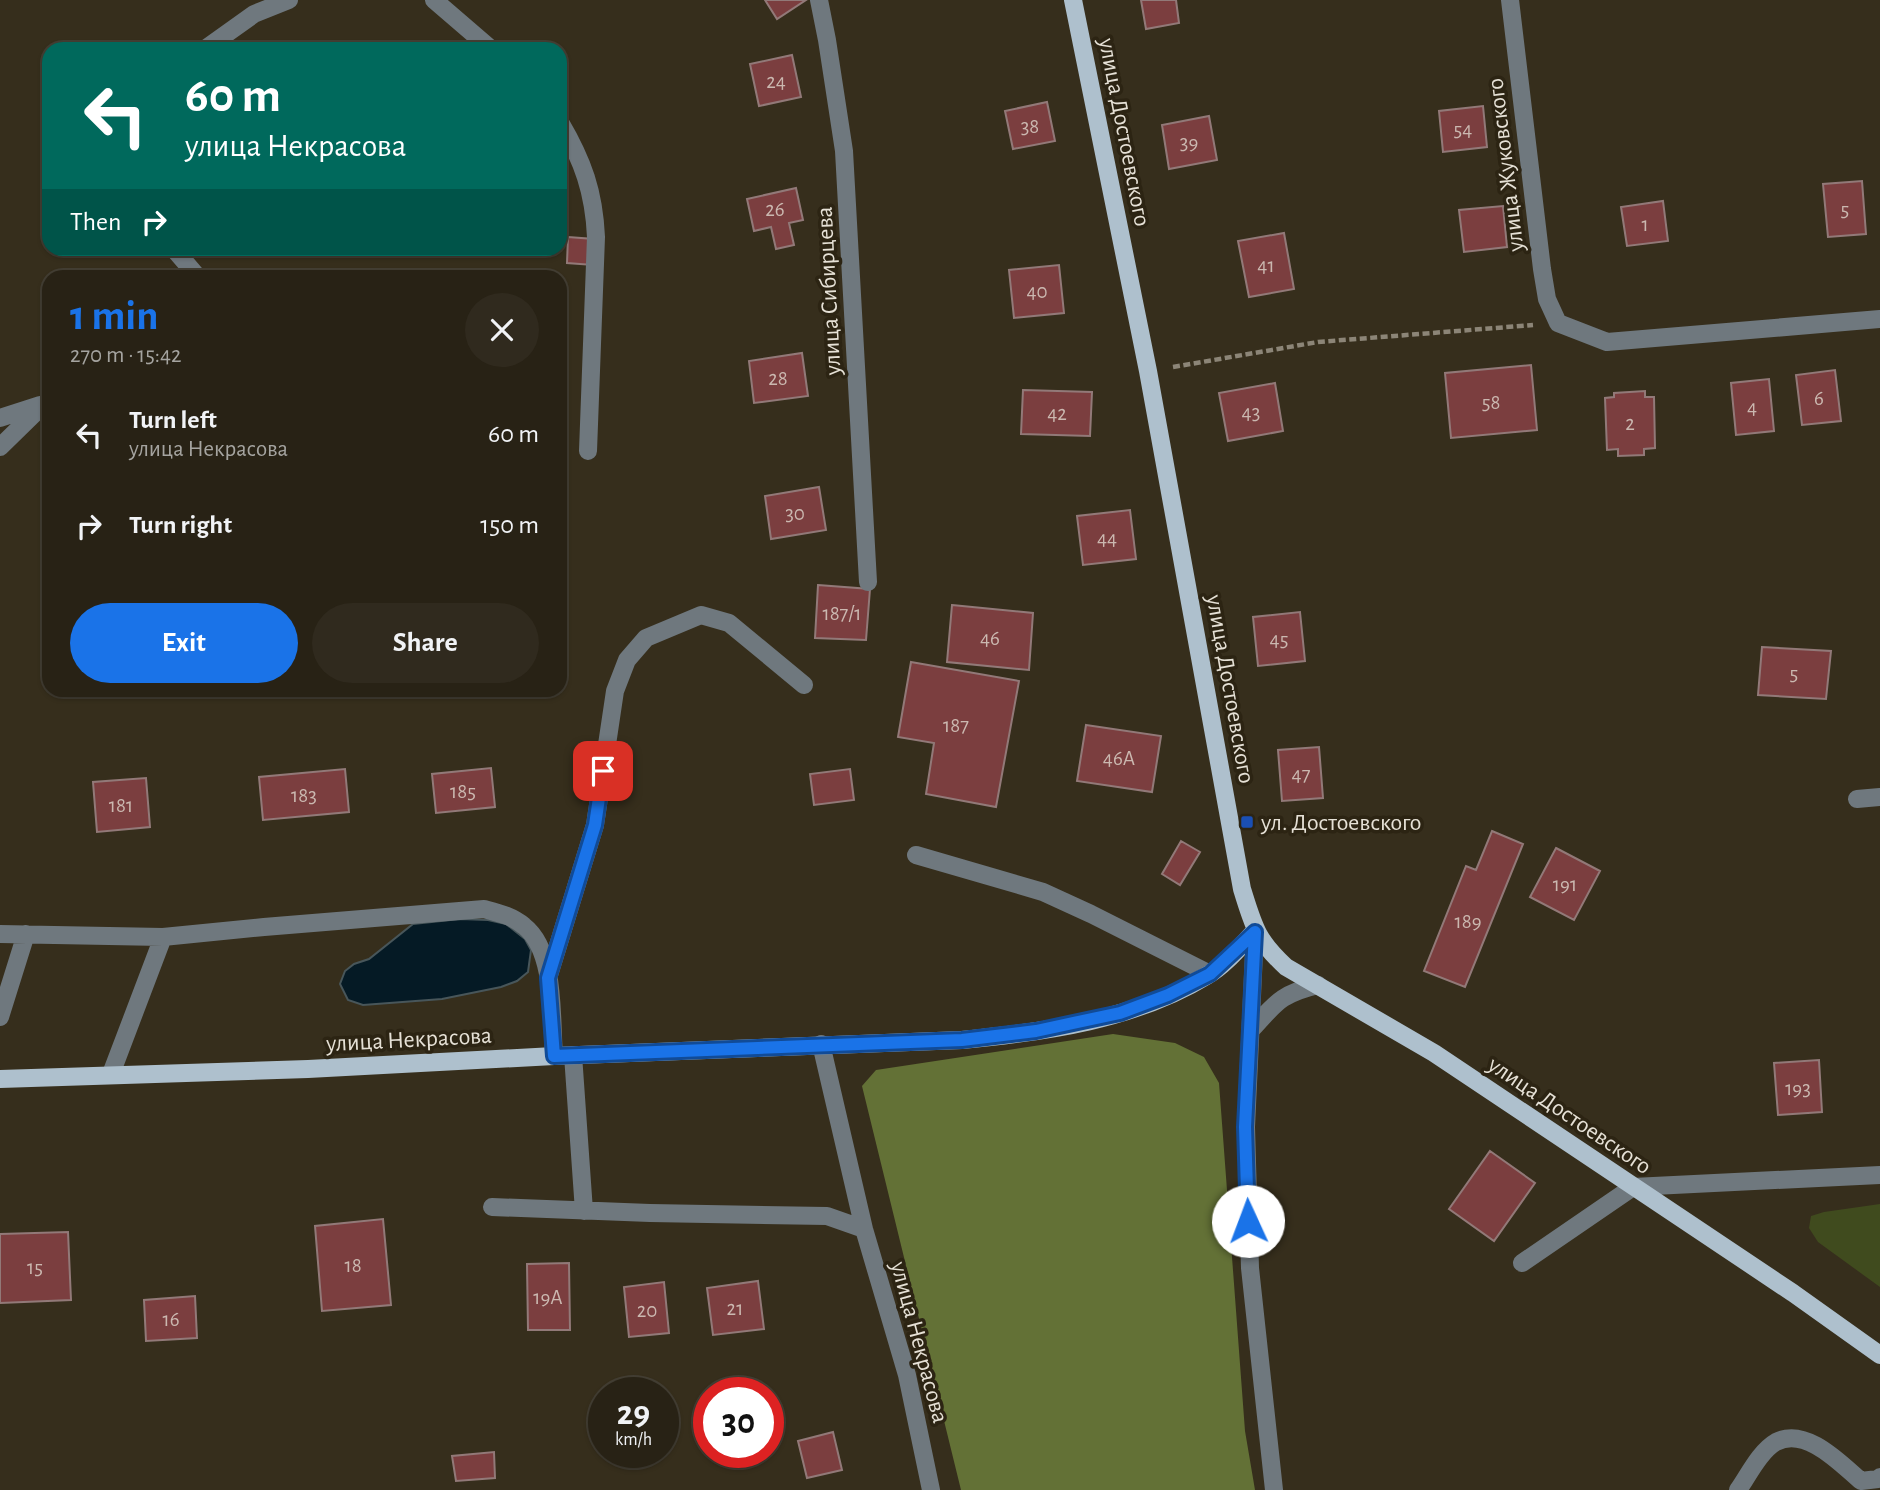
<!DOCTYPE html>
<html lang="en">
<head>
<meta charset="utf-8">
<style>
	:root { --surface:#282215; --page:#302a1e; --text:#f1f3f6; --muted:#a5a4a0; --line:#443f34; --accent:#1a73e8 }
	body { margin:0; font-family:"Alegreya Sans",sans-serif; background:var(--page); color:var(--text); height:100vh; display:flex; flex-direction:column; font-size:26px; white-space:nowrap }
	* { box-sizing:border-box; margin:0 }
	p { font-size:23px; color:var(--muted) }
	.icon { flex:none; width:38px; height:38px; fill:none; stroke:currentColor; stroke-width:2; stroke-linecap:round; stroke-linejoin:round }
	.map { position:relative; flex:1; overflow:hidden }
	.details { position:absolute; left:42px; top:270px; width:525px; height:427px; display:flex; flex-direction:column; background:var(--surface); border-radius:21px; box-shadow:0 2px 5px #0004,0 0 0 2px var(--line) }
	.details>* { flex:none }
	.hud { position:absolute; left:42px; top:42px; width:525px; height:214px; border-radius:21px; box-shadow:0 2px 5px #0004,0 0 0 2px var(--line); background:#00695c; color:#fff; overflow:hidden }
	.speed { position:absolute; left:588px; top:1377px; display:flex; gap:14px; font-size:35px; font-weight:700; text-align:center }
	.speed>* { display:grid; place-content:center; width:91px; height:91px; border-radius:50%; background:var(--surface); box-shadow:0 2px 5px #0004,0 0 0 2px var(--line); line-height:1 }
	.speed small { font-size:18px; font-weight:400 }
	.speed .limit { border:10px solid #d22; background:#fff; color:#111 }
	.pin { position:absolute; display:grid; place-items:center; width:60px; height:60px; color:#fff; margin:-30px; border-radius:14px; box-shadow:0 4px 10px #0006 }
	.me { position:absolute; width:77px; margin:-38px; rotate:358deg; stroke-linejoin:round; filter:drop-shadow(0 0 5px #0008) }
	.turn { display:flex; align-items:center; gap:24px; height:147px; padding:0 28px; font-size:32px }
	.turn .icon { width:91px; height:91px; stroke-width:2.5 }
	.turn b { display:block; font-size:49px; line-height:60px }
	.then { display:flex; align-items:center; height:66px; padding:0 28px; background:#0003; gap:14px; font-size:26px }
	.round { display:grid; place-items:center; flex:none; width:74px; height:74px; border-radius:37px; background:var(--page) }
	.overview { display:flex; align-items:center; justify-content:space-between; height:119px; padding:0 28px }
	h1 { font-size:42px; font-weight:700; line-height:52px; color:var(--accent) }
	.button { display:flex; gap:14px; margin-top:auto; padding:14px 28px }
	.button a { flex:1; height:80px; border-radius:42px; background:var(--accent); color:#fff; font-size:28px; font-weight:700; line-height:80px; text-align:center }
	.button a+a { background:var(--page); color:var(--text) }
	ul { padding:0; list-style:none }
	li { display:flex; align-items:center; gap:21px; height:91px; padding:0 28px }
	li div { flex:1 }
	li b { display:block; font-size:26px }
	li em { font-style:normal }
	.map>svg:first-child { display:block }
</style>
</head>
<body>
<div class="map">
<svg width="1880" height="1490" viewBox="0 0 1880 1490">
	<rect width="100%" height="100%" fill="#362e1c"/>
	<path fill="#404b1e" d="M1880,1204V1287L1818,1242L1809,1228L1811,1216L1824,1212Z"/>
	<path fill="#637136" d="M1113,1034L1175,1043L1204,1057L1219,1083L1245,1431L1255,1490H961L862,1086L876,1070Z"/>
	<path fill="#051a25" stroke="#48565a" stroke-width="2" d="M460,919L488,920L506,924L525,939L531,950L528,972L517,981L501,987L442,999L363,1005L348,1000L340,984L345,971L354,964L369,959L413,924Z"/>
	<path fill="#7b3e3f" stroke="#927978" stroke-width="2" d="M765,0H806L777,19Z
		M1141,0H1176L1179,23L1146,29Z
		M792,55L801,97L759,106L750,64Z
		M1047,102L1055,141L1013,149L1005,111Z
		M1483,106L1487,147L1443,152L1439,111Z
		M1209,116L1217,160L1169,169L1162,125Z
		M1862,181L1866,234L1828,237L1823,184Z
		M796,188L803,220L789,223L794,245L776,249L771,227L754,231L747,199Z
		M1663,201L1668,241L1627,246L1621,207Z
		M1503,206L1507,247L1464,252L1459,210Z
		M1284,233L1294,289L1249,297L1238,241Z
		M568,237L594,239L593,265L567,263Z
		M1059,265L1064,313L1014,318L1009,270Z
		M802,353L808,396L754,403L749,361Z
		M1531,365L1537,430L1451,438L1445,373Z
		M1835,370L1841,421L1802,425L1796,375Z
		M1769,379L1774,431L1736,435L1731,383Z
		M1275,383L1283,431L1228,441L1219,393Z
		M1023,390L1092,392L1090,436L1021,434Z
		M1645,391V397H1654L1655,448L1644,449V455L1618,456V449L1607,450L1605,398L1614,397V393Z
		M819,487L826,530L771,539L765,496Z
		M1130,510L1136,559L1083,565L1077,516Z
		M818,585L870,589L866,640L815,638Z
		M952,605L1033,613L1029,670L947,662Z
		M1300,612L1305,661L1258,666L1253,617Z
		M1762,647L1831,651L1826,699L1758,695Z
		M911,662L1019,681L996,807L926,794L934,743L898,737Z
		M1086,725L1161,736L1152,792L1077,781Z
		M1319,747L1323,798L1282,801L1278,750Z
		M491,768L495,807L436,813L432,774Z
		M345,769L349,812L263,820L259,777Z
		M850,769L854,800L814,805L810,774Z
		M146,778L150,827L97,832L93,782Z
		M1492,831L1523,844L1465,987L1424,971L1466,866L1476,870Z
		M1181,841L1200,852L1180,885L1162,874Z
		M1556,848L1600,871L1574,920L1530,897Z
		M1819,1060L1822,1112L1778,1115L1774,1063Z
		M1490,1151L1535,1183L1494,1241L1449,1209Z
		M383,1219L391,1305L322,1311L315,1226Z
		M68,1232L71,1300L0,1303V1234Z
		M569,1263L570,1330H528L527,1264Z
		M758,1281L764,1329L713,1335L707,1288Z
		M664,1282L669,1333L629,1337L624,1287Z
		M195,1296L197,1338L146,1341L144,1300Z
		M833,1432L842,1470L807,1478L798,1441Z
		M494,1452L495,1478L456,1481L452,1456Z"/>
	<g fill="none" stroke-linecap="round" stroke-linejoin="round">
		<path stroke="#8c8577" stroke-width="4.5" stroke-dasharray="7 3.5" stroke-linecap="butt" d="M1173,367L1318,342L1533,325"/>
		<path stroke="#6f787e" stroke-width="18" d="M434,0L491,49
			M819,0L827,40L844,151L868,582
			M1510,0L1542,269L1547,299L1558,323L1607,342L1880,319
			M205,49L254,14L289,0
			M560,122C583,161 594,192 596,237L588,451
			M173,248L197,276
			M0,418L40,405
			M0,447L44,404L49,402
			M1857,799L1880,797
			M916,855L1043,892L1091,914L1210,974
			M1255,931L1246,1127L1250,1268L1274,1490
			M0,934L163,937L264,927L484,909C499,913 512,916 524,926C556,951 551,1018 554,1056
			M549,975L595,825L615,691L627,660L646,638L701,615L729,623L804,685
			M0,1017L26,934
			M1251,1030C1276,1003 1280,994 1318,985
			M821,1044L864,1229L907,1375L931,1490
			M573,1055L584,1211
			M111,1074L163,937
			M492,1207L650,1213L827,1216L864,1229
			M1522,1263L1633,1187L1880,1175
			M1738,1490C1748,1476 1760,1451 1776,1442C1806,1426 1841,1464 1861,1481L1878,1479L1880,1477"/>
		<path stroke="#aec0cd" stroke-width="18" d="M1073,0L1148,371L1242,889C1254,927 1256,939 1286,967L1434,1053L1793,1293L1880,1355
			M0,1079L308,1069L554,1056L962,1040C1045,1032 1135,1020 1208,975C1226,965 1241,945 1255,931"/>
	</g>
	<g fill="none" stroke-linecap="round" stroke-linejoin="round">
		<defs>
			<path id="route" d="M603,771L595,825L548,978L554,1056L962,1040L1036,1031L1120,1013L1168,995L1210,974L1255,932L1245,1127L1248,1221"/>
		</defs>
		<use href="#route" stroke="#114b97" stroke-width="18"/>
		<use href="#route" stroke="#1a73e8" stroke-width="12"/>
	</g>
	<rect fill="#1a4fb4" stroke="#2c2413" stroke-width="2.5" x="1240" y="815" width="14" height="14" rx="3.5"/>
	<g text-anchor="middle" stroke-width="7" stroke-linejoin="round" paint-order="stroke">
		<g font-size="21" fill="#cbb8b0">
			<text x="776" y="88">24</text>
			<text x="1030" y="133">38</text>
			<text x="1463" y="136">54</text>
			<text x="1189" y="149">39</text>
			<text x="775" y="216">26</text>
			<text x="1845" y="216">5</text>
			<text x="1645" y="231">1</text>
			<text x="1266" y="272">41</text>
			<text x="1037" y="298">40</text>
			<text x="778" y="385">28</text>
			<text x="1819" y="405">6</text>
			<text x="1491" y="409">58</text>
			<text x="1752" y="414">4</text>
			<text x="1251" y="419">43</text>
			<text x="1057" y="420">42</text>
			<text x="1630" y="430">2</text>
			<text x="795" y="520">30</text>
			<text x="1107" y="545">44</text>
			<text x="842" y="620">187/1</text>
			<text x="990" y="645">46</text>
			<text x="1279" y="646">45</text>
			<text x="1794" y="680">5</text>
			<text x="956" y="732">187</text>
			<text x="1119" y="765">46А</text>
			<text x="1301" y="781">47</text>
			<text x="463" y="798">185</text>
			<text x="304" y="802">183</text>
			<text x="121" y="812">181</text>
			<text x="1565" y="891">191</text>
			<text x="1468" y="928">189</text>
			<text x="1798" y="1095">193</text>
			<text x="353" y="1272">18</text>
			<text x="35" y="1274">15</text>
			<text x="548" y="1304">19А</text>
			<text x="735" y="1315">21</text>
			<text x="647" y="1317">20</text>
			<text x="171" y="1326">16</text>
		</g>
		<g font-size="24" fill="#e6e1d6" stroke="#2c2413">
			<text transform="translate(1125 132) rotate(79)" y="8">улица Достоевского</text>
			<text transform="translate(1505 165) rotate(-97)" y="8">улица Жуковского</text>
			<text transform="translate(828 291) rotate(-93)" y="8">улица Сибирцева</text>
			<text transform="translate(1231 689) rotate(80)" y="8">улица Достоевского</text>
			<text transform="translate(409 1039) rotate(-3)" y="8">улица Некрасова</text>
			<text transform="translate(1570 1115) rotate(34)" y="8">улица Достоевского</text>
			<text transform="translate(920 1342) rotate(75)" y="8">улица Некрасова</text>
		</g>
		<g font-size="24" fill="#e6e1d6" stroke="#2c2413" text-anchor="start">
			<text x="1261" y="830">ул. Достоевского</text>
		</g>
	</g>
</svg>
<div class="speed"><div>29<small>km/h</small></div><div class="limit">30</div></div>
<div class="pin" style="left:603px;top:771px;background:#d93025"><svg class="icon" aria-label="arrive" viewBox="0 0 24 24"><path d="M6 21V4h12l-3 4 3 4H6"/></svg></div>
<svg class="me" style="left:1248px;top:1221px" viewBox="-20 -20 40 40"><circle r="19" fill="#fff"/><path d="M0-13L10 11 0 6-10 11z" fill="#1a73e8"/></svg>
<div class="hud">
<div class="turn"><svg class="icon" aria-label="left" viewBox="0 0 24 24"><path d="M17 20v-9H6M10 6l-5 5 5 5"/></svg><div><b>60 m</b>улица Некрасова</div></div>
<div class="then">Then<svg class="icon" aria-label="right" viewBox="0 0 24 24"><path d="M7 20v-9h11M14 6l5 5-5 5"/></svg></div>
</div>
<section class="details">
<div class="overview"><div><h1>1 min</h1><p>270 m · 15:42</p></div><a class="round"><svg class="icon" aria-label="close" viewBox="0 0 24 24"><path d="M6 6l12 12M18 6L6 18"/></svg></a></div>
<ul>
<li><svg class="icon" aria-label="left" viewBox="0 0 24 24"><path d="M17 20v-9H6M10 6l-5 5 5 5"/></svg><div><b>Turn left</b><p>улица Некрасова</p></div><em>60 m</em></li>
<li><svg class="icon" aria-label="right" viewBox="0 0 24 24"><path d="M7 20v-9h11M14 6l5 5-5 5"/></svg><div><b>Turn right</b></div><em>150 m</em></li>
</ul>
<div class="button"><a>Exit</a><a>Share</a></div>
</section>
</div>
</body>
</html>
